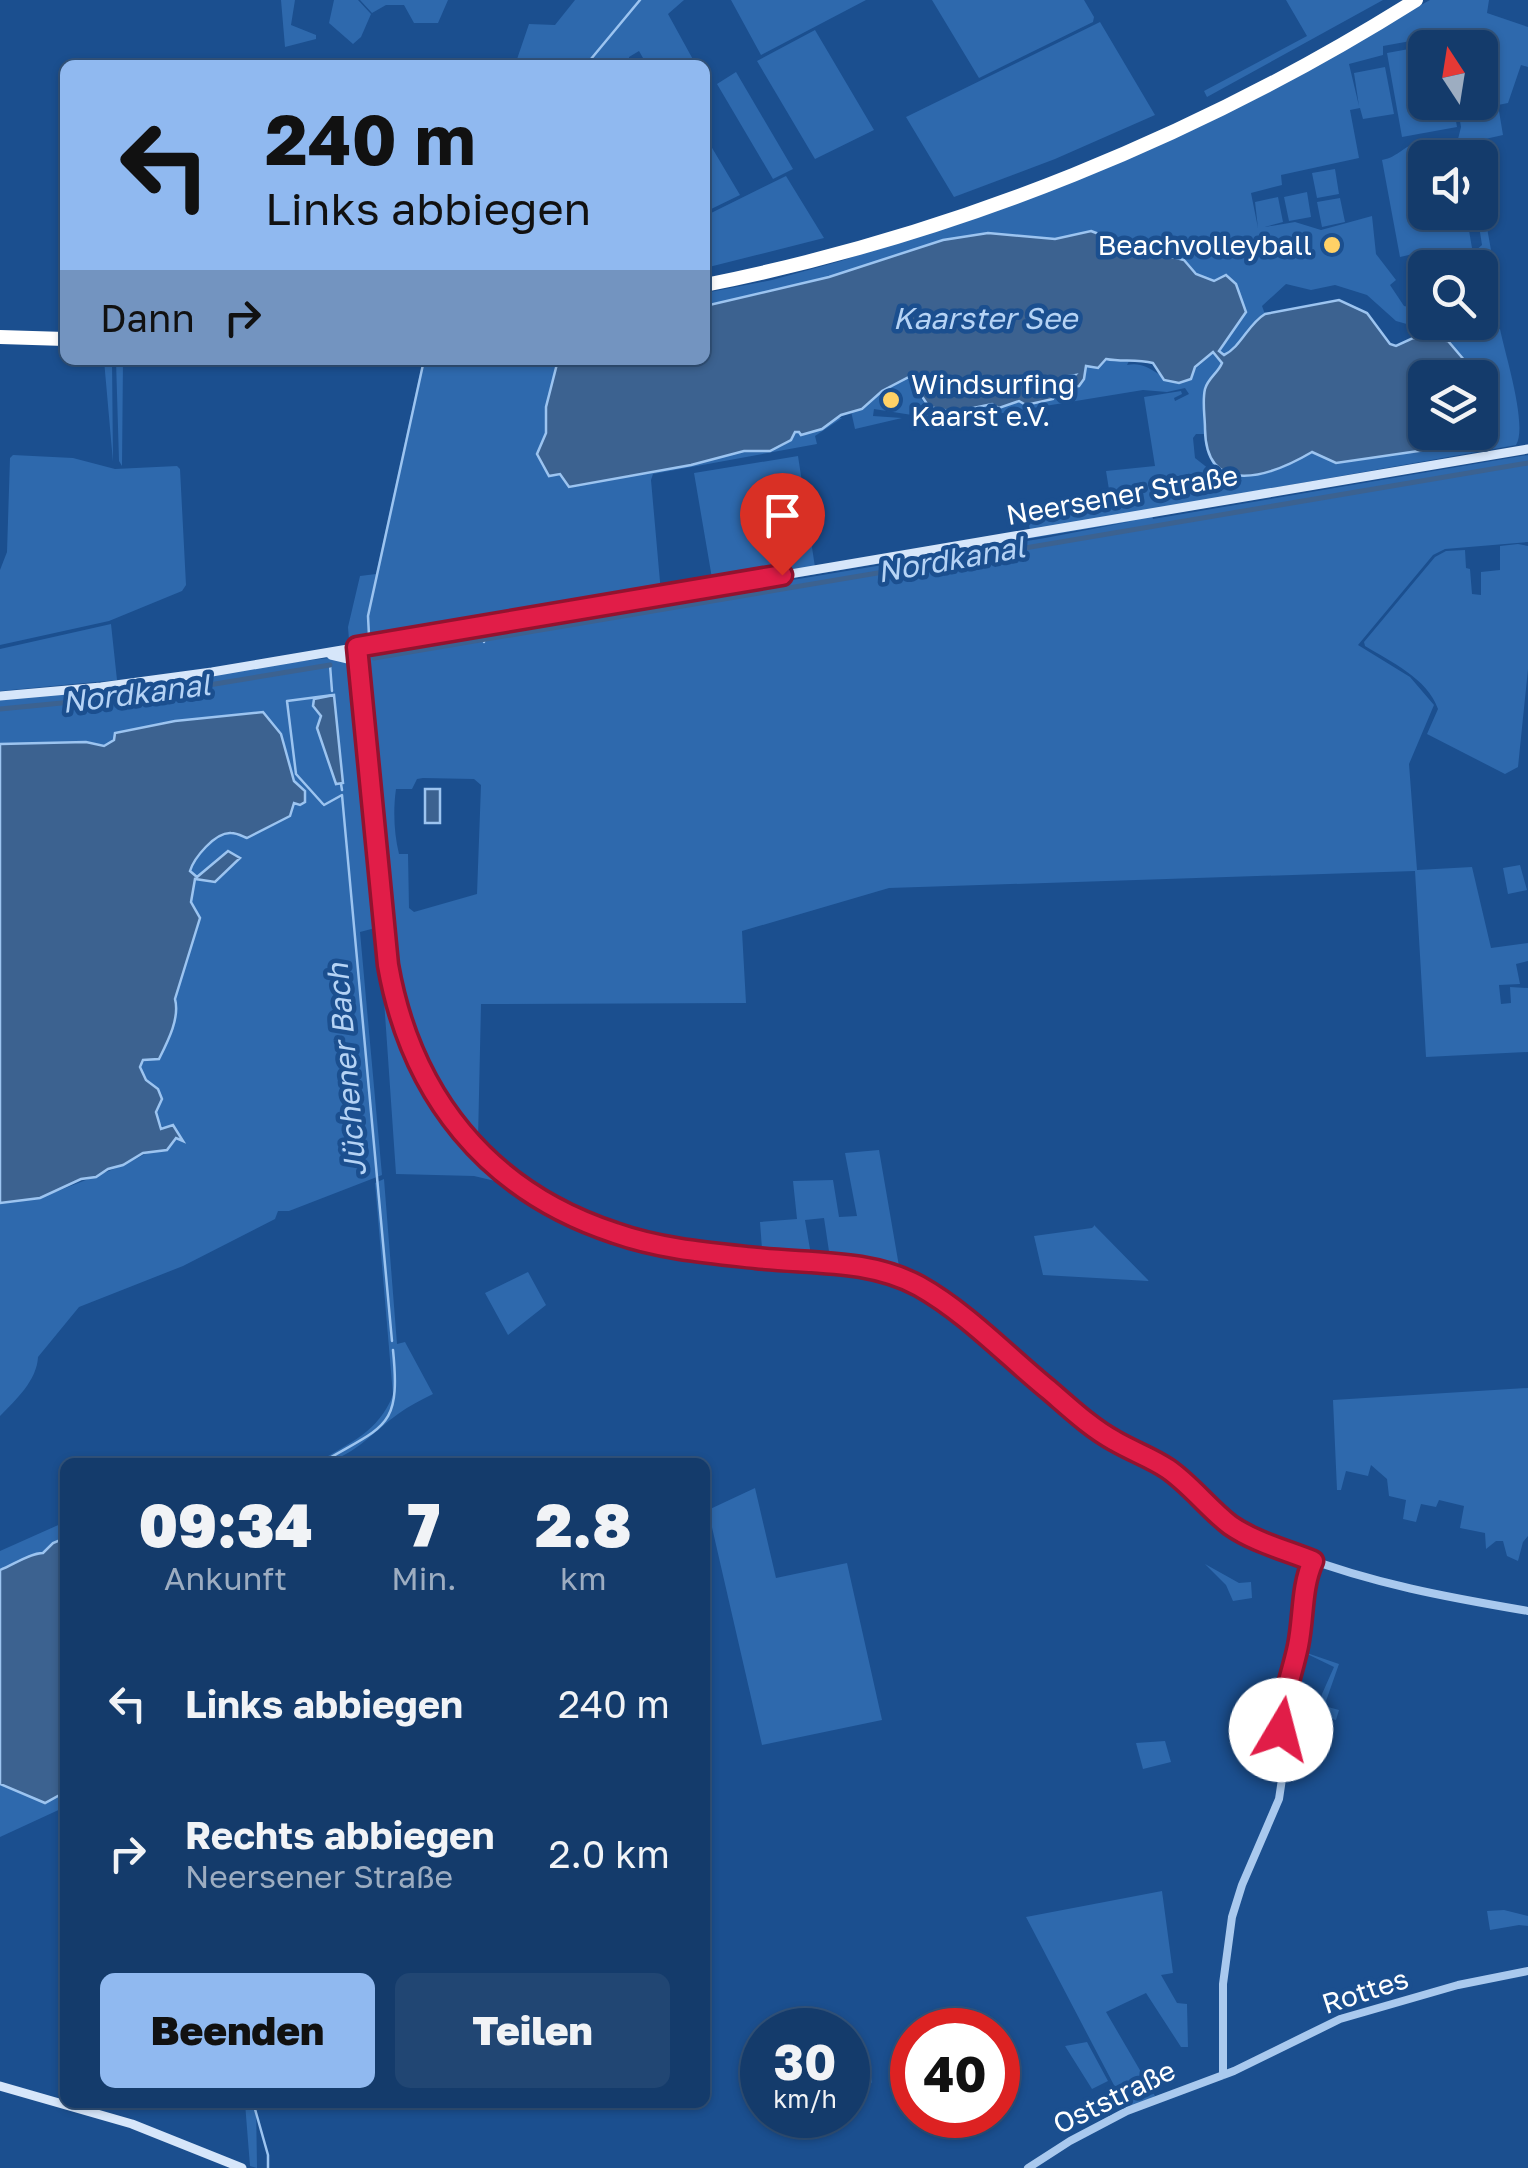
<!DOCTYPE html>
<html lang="de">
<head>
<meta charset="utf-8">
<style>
	:root { --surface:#143b6b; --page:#214673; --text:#f1f3f6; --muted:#9dadc1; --line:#33557e; --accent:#90b9f0 }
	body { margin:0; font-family:"Golos Text",sans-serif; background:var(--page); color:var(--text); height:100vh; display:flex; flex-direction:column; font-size:38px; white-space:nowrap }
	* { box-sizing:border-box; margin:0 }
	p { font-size:32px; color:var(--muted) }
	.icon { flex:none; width:55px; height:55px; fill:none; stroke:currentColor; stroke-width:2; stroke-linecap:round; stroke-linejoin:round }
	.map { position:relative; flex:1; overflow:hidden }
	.details { position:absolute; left:60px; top:1458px; width:650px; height:650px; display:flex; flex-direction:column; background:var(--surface); border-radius:15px; box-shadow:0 2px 8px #0004,0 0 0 2px var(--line) }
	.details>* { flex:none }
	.hud { position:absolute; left:60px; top:60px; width:650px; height:305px; border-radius:15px; box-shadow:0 2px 8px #0004,0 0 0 2px var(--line); background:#90b9f0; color:#111; overflow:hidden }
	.needle { width:65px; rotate:348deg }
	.tools { position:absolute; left:1408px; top:30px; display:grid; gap:20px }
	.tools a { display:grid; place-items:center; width:90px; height:90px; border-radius:15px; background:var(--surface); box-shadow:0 2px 8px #0004,0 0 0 2px var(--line); font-size:50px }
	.speed { position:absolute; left:740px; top:2008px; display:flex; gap:20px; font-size:50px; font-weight:700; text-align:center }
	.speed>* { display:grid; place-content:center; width:130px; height:130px; border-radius:50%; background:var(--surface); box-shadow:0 2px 8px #0004,0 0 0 2px var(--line); line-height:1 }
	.speed small { font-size:25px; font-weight:400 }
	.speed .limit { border:15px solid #d22; background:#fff; color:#111 }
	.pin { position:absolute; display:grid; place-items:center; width:85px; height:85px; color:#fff; margin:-102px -42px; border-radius:50% 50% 50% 0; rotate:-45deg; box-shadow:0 0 10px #0007 }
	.pin .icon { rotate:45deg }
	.me { position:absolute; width:110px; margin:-55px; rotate:8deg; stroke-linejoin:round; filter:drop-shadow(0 0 8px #0008) }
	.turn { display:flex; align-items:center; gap:35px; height:210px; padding:0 40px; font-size:45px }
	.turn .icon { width:130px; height:130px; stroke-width:2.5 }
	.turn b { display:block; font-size:70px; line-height:85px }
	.then { display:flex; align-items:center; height:95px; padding:0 40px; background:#0003; gap:20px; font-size:38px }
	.eta { display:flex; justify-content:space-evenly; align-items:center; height:170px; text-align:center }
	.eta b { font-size:60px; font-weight:800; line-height:70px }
	.cta { display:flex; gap:20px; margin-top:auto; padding:20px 40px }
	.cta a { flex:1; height:115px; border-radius:15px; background:var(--accent); color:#111; font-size:40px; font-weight:800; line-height:115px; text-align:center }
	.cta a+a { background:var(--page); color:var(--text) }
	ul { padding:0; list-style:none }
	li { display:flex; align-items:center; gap:30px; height:150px; padding:0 40px }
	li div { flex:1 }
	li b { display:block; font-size:38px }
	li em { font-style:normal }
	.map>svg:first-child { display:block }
</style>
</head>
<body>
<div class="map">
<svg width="1528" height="2168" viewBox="0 0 1528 2168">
	<rect width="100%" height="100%" fill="#1b4f8f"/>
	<path fill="#2e69ad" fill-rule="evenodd" d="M281,0H295L291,25L316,35V39L285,47Z
		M334,0H358L371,14L361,37L353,44L329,23Z
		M360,0H448L438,23H414L404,5H386L372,13Z
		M575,0H684L668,14L696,65H647L639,51L629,57V65H515L529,24L555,25Z
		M731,0H866L761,55Z
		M932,0H1084L1094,17L1093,22L979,78Z
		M1286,0H1383L1207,97L1204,91L1307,36Z
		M1430,0H1489L1487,13L1528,27V67L1521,65L1508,103L1498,105L1503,135L1472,142L1474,157H1467L1458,139L1461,127L1457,103L1480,102V48L1447,47L1444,35L1383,46V55L1349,64L1359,106L1354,73L1385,67L1394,114L1363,119L1360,108L1350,110L1359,158L1281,175L1282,185L1251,193L1258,228L1255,202L1278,197L1283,222L1265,227L1295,222L1321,230L1372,216L1376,254L1396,280L1390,285L1404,306L1419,309L1418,312L1408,311V318L1421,322L1425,315V322L1471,323L1500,329C1505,354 1528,426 1516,445L1030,531L1028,518L1111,502L1106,471L1155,466L1144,397L1181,391L1182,394L1174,398L1175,401L1189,394L1185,388L1167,392L1143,390L917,427L912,415L874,409L873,416L902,418L855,429L851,411L862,409L881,391L909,377L912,378C924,426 959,408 994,404C1005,403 1006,407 1017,401L1026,405L1041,402L1063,377L1076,375L1068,381V387L1085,373L1086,366L1094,368C1105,359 1116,355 1129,361L1127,365C1149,360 1159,380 1180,383L1214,352L1223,363L1205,395V434H1196L1193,438L1195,458L1209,469L1213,462C1243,491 1282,469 1312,452H1318L1336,463C1347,461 1358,458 1368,456C1402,450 1445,458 1470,433L1480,432V378L1470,377C1465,357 1446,345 1442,328H1421L1396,321L1367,295L1335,285L1311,290L1286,284L1262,306L1265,314C1248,324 1241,346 1224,355L1218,351L1230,332L1214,281L1091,231L1055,239L988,233L943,240L829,277L705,306V293L772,280L841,261L1050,188L1201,126Z
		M1100,22L1155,115L1055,159L954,197L906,117Z
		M815,30L874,130L815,159L757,61Z
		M1442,43L1443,47L1425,48V102L1453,103L1457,127L1402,137L1387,53Z
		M736,72L793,169L773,179L717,84Z
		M705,136L740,195L705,212Z
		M1422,141L1443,145L1455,157L1425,158V212L1466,213L1472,248C1450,256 1439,282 1413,254L1400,257L1382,160C1399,157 1405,144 1422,141Z
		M1335,169L1339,194L1317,198L1312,173Z
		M786,176L824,238L705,268V216Z
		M1480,189L1491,250L1468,257L1482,245L1477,213L1480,212Z
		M1307,192L1311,217L1289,221L1284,197Z
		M1340,198L1345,222L1322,227L1317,202Z
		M104,360H112L113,462Z
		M116,360H123L122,466L119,461Z
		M423,360H558L546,407V433L537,454L560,474C604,471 650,472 694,464C710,461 724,455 740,452C761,448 783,456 795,432L822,429L837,418H842L815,436L817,444L653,474L651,480L661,593L438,630L349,640L348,627L360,576L376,574Z
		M13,455L73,458L115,469L177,466L180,469L186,585L182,591L109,621L0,645V570L7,552L10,458Z
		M1528,455V542L1445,549L1433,555L1358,645L1410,677L1434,705L1409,764L1417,870L1472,867L1491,948L1528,943V961L1516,964L1520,984L1499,985L1501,1004L1511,1003L1510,987L1528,988V1052L1426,1057L1415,871L889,888L742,931L746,1003L481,1004L478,1140C421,1073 402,1003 391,917L385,911L364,684L363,666L369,664L368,654L413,644L368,651L371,649L1152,515L1153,519ZM1134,521L1045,538L443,638L465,633ZM423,778L474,779L481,785L477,894L414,912L409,908L408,854H399C394,834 393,810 396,789H412L417,779Z
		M798,456L815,567L713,584L694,473Z
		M1518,544L1528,546V669L1518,767L1505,774L1427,734L1438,709C1427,678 1391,662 1365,646L1364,642L1435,557L1446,551L1465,550L1466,568L1470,569L1472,594L1481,595V572L1500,570V546Z
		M111,624L117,680L0,691V649Z
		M337,657L355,667L358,680C363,741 369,802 375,862C388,1001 396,1088 512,1185L474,1176L396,1174L379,927L360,932L382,1175L289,1211H278L275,1219L183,1266L79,1307L38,1357C37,1380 16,1400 0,1416V1203L40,1198L124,1165L176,1138C154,1124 156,1114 157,1089L146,1080L140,1068L177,1009L175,999L200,918L191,902L195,879L228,851L197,877L190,871C200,833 262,818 294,803L300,805L305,802V791L294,781L281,734H115V740L104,746L86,742L0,744V698ZM334,696L342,783L336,784L318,728L321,716L317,709Z
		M1520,865L1527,890L1508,894L1503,868Z
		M879,1150L900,1272L865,1262L830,1258L824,1218L805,1220L811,1255L762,1249L760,1222L797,1219L793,1181L833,1180L839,1217L857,1216L845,1153Z
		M384,1179L397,1344L405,1342L433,1394C421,1400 409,1406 398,1414C375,1430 348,1463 318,1462C351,1442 378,1432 393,1395L375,1183Z
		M1095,1225V1226L1149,1281L1043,1275L1034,1236L1092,1228Z
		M528,1272L546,1305L508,1335L485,1293Z
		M1528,1388V1536L1523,1542L1518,1561L1507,1556L1503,1541H1496L1486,1549L1485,1533L1460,1528L1464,1506L1439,1500L1436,1507L1421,1504L1416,1522L1403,1519L1406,1500L1389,1496L1387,1479L1371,1465L1368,1476L1346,1471L1341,1490H1337L1333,1400Z
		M755,1488L776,1578L847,1563L882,1720L762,1745L708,1510Z
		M65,1522V1538L53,1543L42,1553L0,1570V1551Z
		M1205,1564L1239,1583L1251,1582L1252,1598L1233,1601L1226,1585Z
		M1301,1651L1339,1664L1326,1701L1328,1707L1339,1710L1336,1720L1318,1716L1322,1694L1334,1667Z
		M1165,1741L1171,1762L1143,1769L1136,1743Z
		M0,1784L44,1803L65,1792V1807L0,1837Z
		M1162,1891L1173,1973L1161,1975L1177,2003L1187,2004L1188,2047H1181L1146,1993L1106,2012L1155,2096L1127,2110L1026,1917Z
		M1504,1910L1528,1916V1926L1519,1925L1490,1930L1487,1911Z
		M1087,2042L1108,2081L1092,2089L1065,2046Z
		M868,2061L872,2082L859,2101L848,2093V2065Z
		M245,2103H256L257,2168L250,2166Z"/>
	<path fill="#3c6290" stroke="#9cc4f0" stroke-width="2.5" d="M1091,231L1133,247L1184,260L1196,274L1214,281L1226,275L1236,284L1246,312L1219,351L1224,355C1241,347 1248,324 1265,314L1339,300L1367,313L1390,344L1396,346L1413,338L1448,341L1465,361L1470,377L1425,378V432L1470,433L1458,443L1446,447L1336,463L1312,452C1273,475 1206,500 1205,429C1205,416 1202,402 1205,389C1208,378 1218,373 1222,363L1213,352L1195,367L1191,379L1179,383L1164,380L1153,363C1136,359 1121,362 1106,359L1098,368L1086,366L1084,379L1079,386L1068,387V382L1075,375L1063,377L1053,399L1026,405L1019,401L999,408L992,404L954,412L929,407L909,377L882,391L862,409L841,415L822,429L801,435L799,432H795L791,440L770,451H744L691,465L569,487L560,474L549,476L537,454L546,433V407L558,360H705V306L829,277L943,240L988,233L1055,239Z
		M334,695L343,783L336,784L317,728L321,716L313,706L314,699Z
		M263,712L281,734L294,781L305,791V802L300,805L294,803L290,816L247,838C242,836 237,833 231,833C215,832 194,858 190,871L197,877L228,851L240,858L215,882L195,879L191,902L200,918L175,999C180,1018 168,1041 159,1059L143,1060L140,1067L146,1080L158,1089L162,1099L156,1112L161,1129L173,1125L183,1141L176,1138L167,1150L143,1153L123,1165L108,1169L96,1177L81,1179L40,1198L0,1203V744L86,742L104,746L114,740L115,733L175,721Z
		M425,789H440V823H425Z
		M65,1538V1792L45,1803L0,1784V1570C13,1565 30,1553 43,1553L53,1543Z"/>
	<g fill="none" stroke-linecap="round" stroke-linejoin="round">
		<path stroke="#9cc4f0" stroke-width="2.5" d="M586,65L640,0
			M369,636L368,616L424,360
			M484,640V642
			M373,653L374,658
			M330,665L332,691
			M341,784L342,790
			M323,804L296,774L287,701L333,695
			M324,805L342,795L392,1341
			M323,1462C385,1425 401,1429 393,1350
			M253,2102L268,2155V2168"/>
		<path stroke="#3c6290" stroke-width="5" d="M374,658L1528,463
			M0,709L154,694L330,665"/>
		<path stroke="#a9c9ee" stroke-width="8" d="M357,647C366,721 371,795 378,869C383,920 385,972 401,1021C440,1145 544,1223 669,1247C749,1262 858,1249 928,1292C989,1329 1039,1384 1094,1428C1120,1447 1151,1455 1176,1475C1198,1492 1215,1518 1240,1532C1257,1541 1277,1547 1295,1554C1374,1584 1446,1597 1528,1611
			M1223,2075V1984L1232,1917L1242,1885L1279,1799L1282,1779L1283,1702L1298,1646L1306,1582L1313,1561
			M1028,2168L1070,2141L1127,2111L1234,2071L1340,2019L1458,1985L1528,1971"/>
		<path stroke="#d6e6fa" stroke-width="9" d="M331,655L348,659L360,670
			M0,696L101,687L212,672L1528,449
			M0,2086L132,2124L242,2168"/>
		<path stroke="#fff" stroke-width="14" d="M705,285C956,235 1200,136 1416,0
			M0,337L65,339"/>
	</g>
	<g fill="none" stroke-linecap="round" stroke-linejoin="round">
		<defs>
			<path id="route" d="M782,575L357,647L388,965C411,1095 487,1191 615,1233C660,1249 709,1253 756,1258C811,1264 869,1259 919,1286C967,1313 1007,1356 1049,1390C1070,1408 1091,1428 1115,1441C1132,1451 1152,1458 1168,1469C1191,1485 1208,1508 1230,1525C1254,1542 1286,1550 1313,1561C1301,1588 1304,1617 1298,1646C1292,1675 1281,1700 1281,1730"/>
		</defs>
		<use href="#route" stroke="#92132f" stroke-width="25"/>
		<use href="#route" stroke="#e11d48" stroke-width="18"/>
	</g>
	<g fill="#ffd166" stroke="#1b4f8f" stroke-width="4">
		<circle cx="1332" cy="245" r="10"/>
		<circle cx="891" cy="400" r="10"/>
	</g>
	<g text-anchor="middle" stroke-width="9" stroke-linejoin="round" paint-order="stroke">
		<g font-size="28" fill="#fff" stroke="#1b4f8f" text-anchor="end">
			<text x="1312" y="255">Beachvolleyball</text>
			<text x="911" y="394" text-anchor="start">Windsurfing<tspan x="911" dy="32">Kaarst e.V.</tspan></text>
		</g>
		<g font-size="28" fill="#fff" stroke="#1b4f8f">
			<text transform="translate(1122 495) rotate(-10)" y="10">Neersener Straße</text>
			<text transform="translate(1365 1991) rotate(-18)" y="10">Rottes</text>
			<text transform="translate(1114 2097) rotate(-26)" y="10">Oststraße</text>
		</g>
		<g font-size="30" font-style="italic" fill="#b5d3f5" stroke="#1b4f8f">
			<text x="985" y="329">Kaarster See</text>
			<text transform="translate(951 560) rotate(-10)" y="10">Nordkanal</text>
			<text transform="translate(136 694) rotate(-7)" y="10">Nordkanal</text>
			<text transform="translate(347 1070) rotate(-95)" y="10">Jüchener Bach</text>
		</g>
	</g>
</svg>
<div class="tools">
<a><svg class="needle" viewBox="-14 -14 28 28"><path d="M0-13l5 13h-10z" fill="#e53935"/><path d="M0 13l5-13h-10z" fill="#9dadc1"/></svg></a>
<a><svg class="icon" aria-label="sound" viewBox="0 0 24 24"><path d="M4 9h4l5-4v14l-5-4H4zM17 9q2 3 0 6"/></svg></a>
<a><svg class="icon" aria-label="search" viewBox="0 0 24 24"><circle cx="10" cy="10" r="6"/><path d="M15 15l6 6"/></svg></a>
<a><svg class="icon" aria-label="layers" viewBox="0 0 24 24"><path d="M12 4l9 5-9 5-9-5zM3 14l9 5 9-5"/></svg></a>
</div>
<div class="speed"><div>30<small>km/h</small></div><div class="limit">40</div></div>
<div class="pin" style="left:782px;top:575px;background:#d93025"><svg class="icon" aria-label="arrive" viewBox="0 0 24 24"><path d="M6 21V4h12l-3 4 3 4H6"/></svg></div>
<svg class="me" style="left:1281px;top:1730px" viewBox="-20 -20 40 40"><circle r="19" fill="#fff"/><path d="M0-13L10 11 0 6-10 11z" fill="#e11d48"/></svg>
<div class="hud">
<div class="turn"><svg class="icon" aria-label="left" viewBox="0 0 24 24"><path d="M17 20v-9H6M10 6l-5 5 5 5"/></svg><div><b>240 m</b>Links abbiegen</div></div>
<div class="then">Dann<svg class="icon" aria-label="right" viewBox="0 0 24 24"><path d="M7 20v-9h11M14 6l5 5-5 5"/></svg></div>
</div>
<section class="details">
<div class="eta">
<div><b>09:34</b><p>Ankunft</p></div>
<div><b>7</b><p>Min.</p></div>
<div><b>2.8</b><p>km</p></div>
</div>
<ul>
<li><svg class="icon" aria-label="left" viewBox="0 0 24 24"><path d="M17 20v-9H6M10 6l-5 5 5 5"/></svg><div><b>Links abbiegen</b></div><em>240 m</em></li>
<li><svg class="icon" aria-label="right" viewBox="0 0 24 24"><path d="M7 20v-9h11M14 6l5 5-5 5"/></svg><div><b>Rechts abbiegen</b><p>Neersener Straße</p></div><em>2.0 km</em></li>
</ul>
<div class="cta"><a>Beenden</a><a>Teilen</a></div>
</section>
</div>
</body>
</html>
